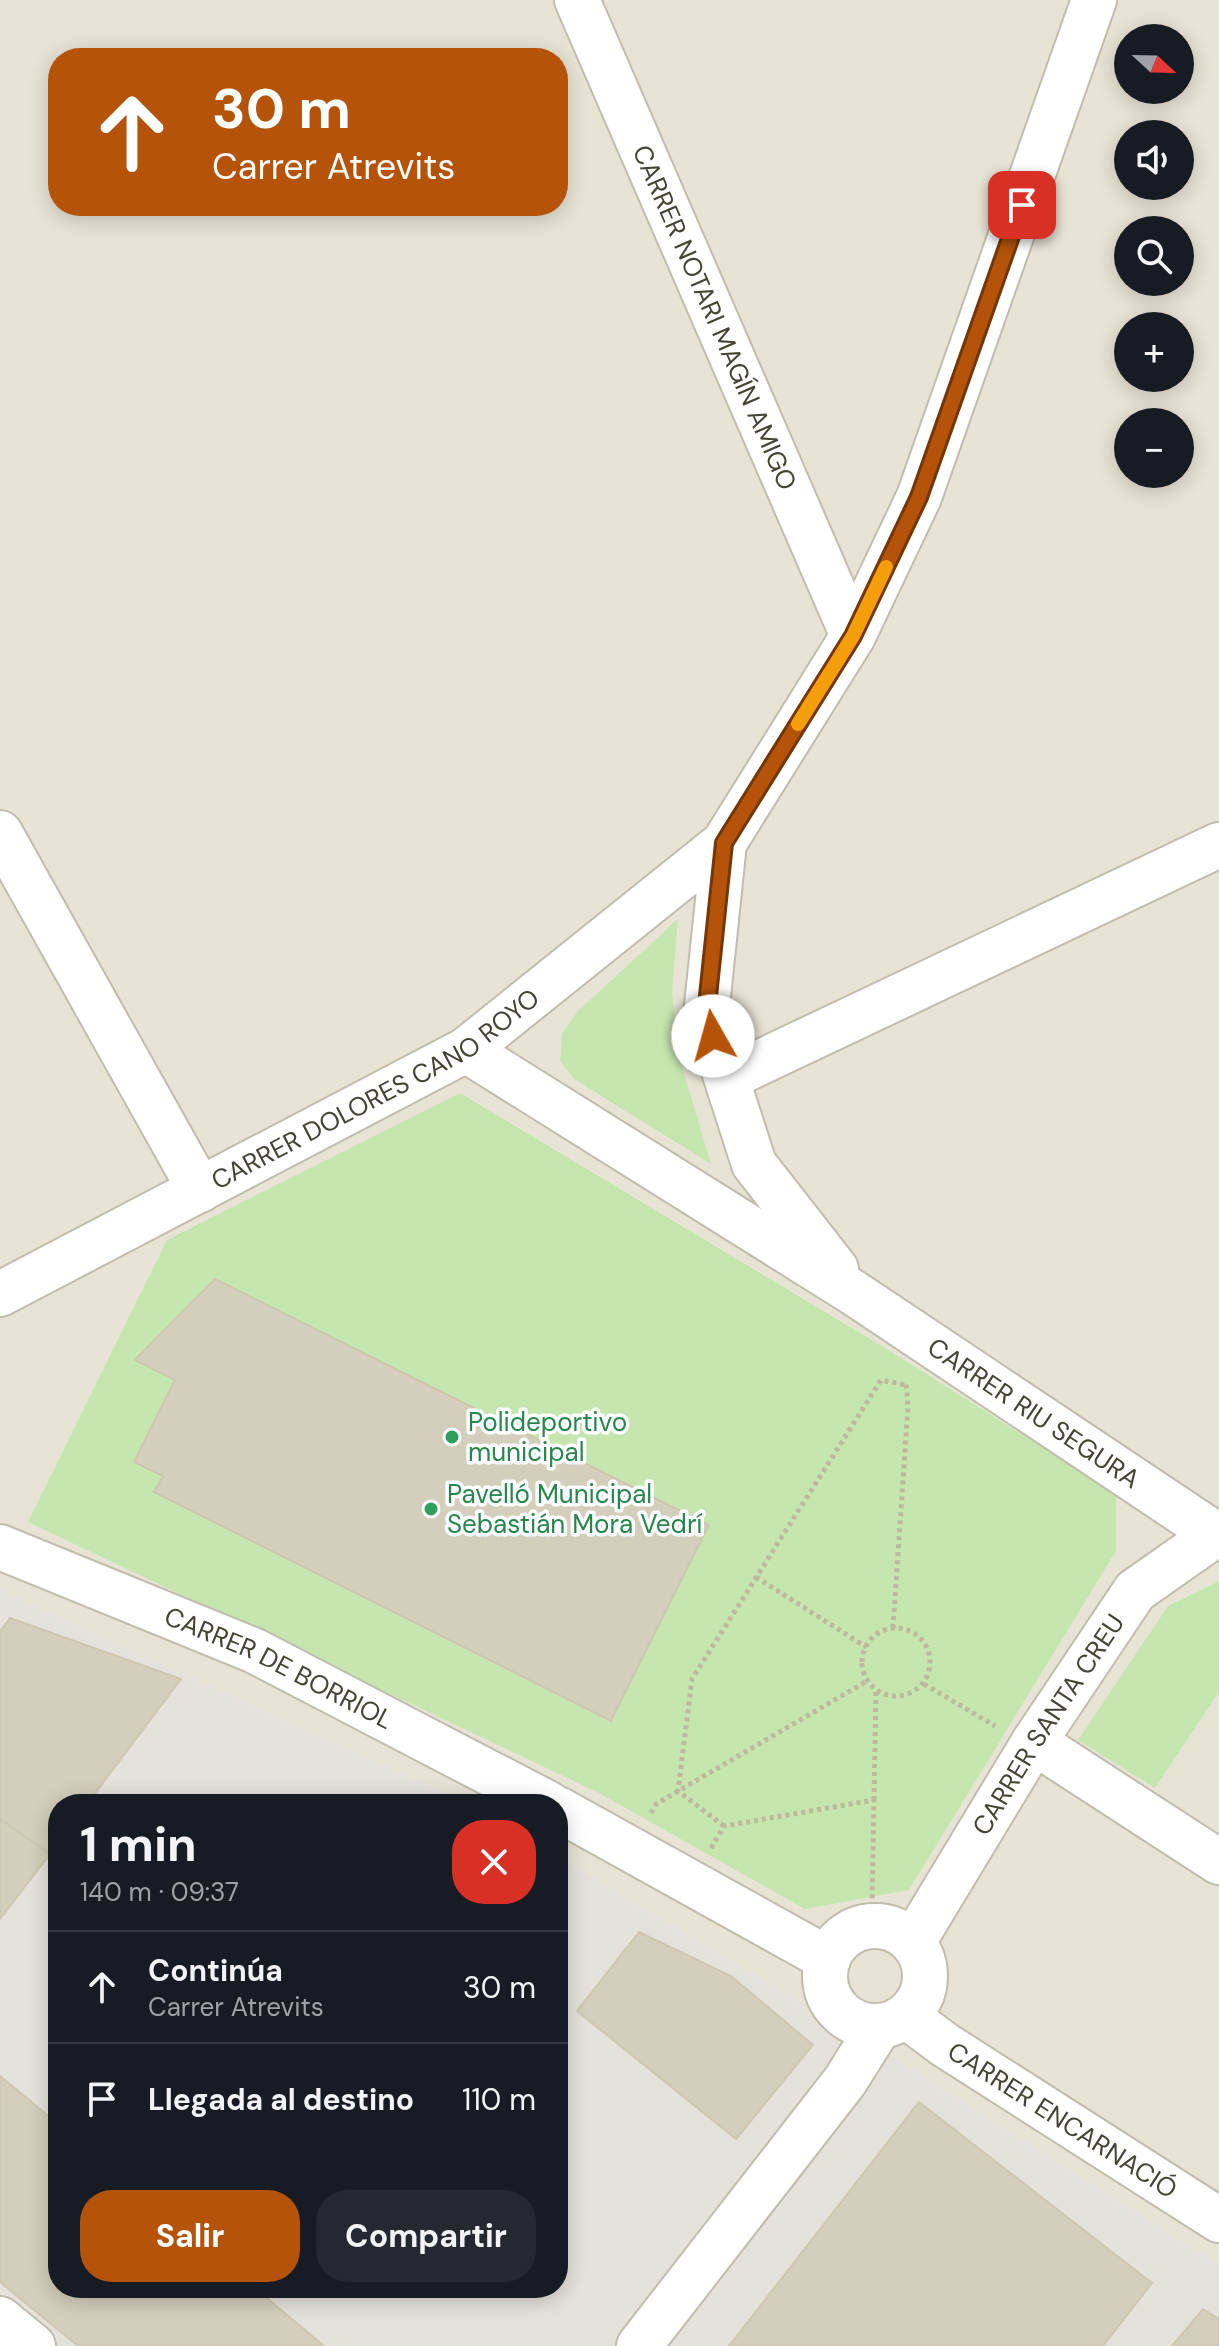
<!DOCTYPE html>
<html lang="es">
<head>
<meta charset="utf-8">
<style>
	:root { --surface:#171b24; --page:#242831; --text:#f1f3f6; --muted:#9ea1a6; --line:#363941; --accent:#b45309 }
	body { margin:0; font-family:"DM Sans",sans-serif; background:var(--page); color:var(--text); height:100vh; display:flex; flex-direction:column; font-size:30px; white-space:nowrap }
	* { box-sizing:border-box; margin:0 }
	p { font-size:26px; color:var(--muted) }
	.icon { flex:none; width:44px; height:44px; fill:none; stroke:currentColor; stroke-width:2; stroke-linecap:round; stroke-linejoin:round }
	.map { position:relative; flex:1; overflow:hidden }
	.panel { position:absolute; left:48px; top:1794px; width:520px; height:504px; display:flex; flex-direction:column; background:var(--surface); border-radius:32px; box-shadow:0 4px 20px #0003 }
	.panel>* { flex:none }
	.top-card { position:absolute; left:48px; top:48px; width:520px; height:168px; border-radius:32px; box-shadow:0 4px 20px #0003; background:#b45309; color:#fff; overflow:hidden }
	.needle { width:52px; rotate:112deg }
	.fabs { position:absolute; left:1114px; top:24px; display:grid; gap:16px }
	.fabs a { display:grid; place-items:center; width:80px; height:80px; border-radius:50%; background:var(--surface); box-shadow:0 4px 20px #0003; font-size:40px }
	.pin { position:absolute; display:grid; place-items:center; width:68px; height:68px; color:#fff; margin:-34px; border-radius:16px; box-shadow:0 4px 12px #0006 }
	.me { position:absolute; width:88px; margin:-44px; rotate:353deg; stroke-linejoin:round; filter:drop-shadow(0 0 6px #0008) }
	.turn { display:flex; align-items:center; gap:28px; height:168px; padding:0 32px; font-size:36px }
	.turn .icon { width:104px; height:104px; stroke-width:2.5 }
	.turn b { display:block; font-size:56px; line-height:68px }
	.round { display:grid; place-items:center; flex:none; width:84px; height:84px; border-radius:32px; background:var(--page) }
	.headline { display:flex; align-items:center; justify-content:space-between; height:136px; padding:0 32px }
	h1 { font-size:48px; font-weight:700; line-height:60px }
	.button { display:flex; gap:16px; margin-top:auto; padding:16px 32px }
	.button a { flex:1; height:92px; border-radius:32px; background:var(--accent); color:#fff; font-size:32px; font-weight:700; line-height:92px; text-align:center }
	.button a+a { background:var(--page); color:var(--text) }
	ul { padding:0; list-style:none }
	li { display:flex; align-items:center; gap:24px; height:112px; padding:0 32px; border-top:2px solid var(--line) }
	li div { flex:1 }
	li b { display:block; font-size:30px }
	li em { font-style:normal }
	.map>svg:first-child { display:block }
</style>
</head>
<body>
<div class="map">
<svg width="1219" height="2346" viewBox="0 0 1219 2346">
	<rect width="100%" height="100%" fill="#f3f1e7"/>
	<path fill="#e7e4d5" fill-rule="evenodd" d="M0,0H1219V1581L1168,1606L1219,1692V2264L875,2045L558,1856V1804H470L0,1589ZM1128,38H1180V90H1128ZM58,58H558V206H58ZM1128,134H1180V186H1128ZM1128,230H1180V282H1128ZM1128,326H1180V378H1128ZM1128,422H1180V474H1128Z"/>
	<path fill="#e5e2db" d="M0,1589L470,1804H58V2288H558V1856L875,2045L1219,2264V2346H0Z"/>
	<path fill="#c6e6b0" d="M678,919L672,993L680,1060L711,1164L574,1079L560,1061L562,1034L577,1012Z
		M460,1093L890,1351L1116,1494V1551L909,1890L805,1909L599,1793L28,1522L167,1240Z
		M1219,1581V1692L1155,1788L1078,1740L1168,1606Z"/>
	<path fill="#d4cebc" stroke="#cfc7b0" stroke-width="2" d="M215,1279L709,1525L611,1721L154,1492L163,1476L134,1462L175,1380L135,1360Z
		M10,1618L181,1679L87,1804H58V1843L50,1854L0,1819V1632Z
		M0,1819L50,1854L0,1919Z
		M639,1932L731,1976L813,2045L736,2139L577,2011Z
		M0,2076L58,2124V2288H255L324,2346H78L0,2282Z
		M919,2102L1152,2283L1103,2346H729Z
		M1203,2309L1219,2319V2346H1172Z"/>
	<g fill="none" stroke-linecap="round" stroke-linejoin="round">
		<defs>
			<g id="minor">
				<path id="s1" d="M577,0L853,636"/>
				<path d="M0,833L200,1190"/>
				<path d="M724,843L706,1015L754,1164L836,1269"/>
				<path id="s2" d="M466,1050L854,1293L1215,1534"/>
				<path d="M727,1078L1219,845"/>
				<path id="s3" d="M0,1294L466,1050L724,843L853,636L919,497L1094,0"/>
				<path id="s4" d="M0,1547L255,1651L549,1804"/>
				<path d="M1034,1742L1219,1862"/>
				<path d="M558,1809L828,1959"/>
				<circle cx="875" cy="1976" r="50"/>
				<path id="s5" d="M913,1942L1034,1742L1135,1591L1219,1532"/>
				<path id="s6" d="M906,2016L945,2045L1219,2220"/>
				<path d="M0,2319L33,2346"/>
				<path d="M639,2346L845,2081L879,2027"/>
			</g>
		</defs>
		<use href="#minor" stroke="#c1bdac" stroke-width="48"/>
		<path stroke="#bfb89b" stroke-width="5" stroke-dasharray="4 4" stroke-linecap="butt" d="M756,1577L866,1647
			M862 1662a34 34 0 1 1 68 0a34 34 0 1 1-68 0Z
			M893,1628L908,1407L906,1382
			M924,1684L995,1726
			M874,1800L876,1690
			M651,1813L656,1804L867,1681
			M724,1826L678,1791L692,1679L881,1380L906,1385
			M711,1848L724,1826L874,1800L872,1901
			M809,1997L828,2030"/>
		<use href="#minor" stroke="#fff" stroke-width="44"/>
	</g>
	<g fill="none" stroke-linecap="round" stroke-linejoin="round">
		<defs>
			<path id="route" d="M713,1036L706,1015L724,843L853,636L919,497L1022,205"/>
		</defs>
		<use href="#route" stroke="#753606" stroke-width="20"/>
		<use href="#route" stroke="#b45309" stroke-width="14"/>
		<path stroke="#f59e0b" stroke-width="14" d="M798,724L853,636L886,567"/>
	</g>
	<g fill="#2e9e5b" stroke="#fff" stroke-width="3">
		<circle cx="452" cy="1437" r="8"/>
		<circle cx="431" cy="1509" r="8"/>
	</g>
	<g text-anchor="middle" stroke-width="7" stroke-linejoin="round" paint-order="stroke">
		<g font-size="26" fill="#454236" stroke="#fff">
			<text dy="9" stroke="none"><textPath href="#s1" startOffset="346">CARRER NOTARI MAGÍN AMIGO</textPath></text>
			<text dy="9" stroke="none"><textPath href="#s3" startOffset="428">CARRER DOLORES CANO ROYO</textPath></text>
			<text dy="9" stroke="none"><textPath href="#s2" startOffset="674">CARRER RIU SEGURA</textPath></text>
			<text dy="9" stroke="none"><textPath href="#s4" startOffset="304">CARRER DE BORRIOL</textPath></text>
			<text dy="9" stroke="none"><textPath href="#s5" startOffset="256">CARRER SANTA CREU</textPath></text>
			<text dy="9" stroke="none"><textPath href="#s6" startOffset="188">CARRER ENCARNACIÓ</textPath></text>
		</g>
		<g font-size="26" fill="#27864d" stroke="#fff" text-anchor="start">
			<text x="468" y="1431">Polideportivo<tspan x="468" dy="30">municipal</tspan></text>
			<text x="447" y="1503">Pavelló Municipal<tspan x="447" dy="30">Sebastián Mora Vedrí</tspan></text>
		</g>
	</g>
</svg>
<div class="fabs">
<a><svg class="needle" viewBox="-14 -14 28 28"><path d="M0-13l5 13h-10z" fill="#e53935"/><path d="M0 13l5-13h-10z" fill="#9ea1a6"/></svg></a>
<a><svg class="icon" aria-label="sound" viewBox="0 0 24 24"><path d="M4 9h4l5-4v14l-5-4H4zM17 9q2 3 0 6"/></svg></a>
<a><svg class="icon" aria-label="search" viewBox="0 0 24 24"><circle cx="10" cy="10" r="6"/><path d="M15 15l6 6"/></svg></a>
<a>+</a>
<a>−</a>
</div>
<div class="pin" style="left:1022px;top:205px;background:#d93025"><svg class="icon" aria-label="arrive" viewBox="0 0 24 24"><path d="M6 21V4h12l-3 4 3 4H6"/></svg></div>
<svg class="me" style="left:713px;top:1036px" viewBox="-20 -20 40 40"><circle r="19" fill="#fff"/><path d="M0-13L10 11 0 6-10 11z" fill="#b45309"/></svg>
<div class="top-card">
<div class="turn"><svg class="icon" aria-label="ahead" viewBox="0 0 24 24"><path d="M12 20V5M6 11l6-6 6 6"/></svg><div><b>30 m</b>Carrer Atrevits</div></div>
</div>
<section class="panel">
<div class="headline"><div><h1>1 min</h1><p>140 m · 09:37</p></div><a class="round" style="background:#d93025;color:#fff"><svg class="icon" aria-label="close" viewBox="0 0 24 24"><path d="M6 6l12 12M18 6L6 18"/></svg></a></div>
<ul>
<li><svg class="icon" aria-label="ahead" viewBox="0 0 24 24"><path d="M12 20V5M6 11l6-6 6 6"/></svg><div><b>Continúa</b><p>Carrer Atrevits</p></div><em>30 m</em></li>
<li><svg class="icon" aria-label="arrive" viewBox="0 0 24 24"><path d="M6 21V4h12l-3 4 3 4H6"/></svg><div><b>Llegada al destino</b></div><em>110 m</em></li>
</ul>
<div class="button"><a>Salir</a><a>Compartir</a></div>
</section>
</div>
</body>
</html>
